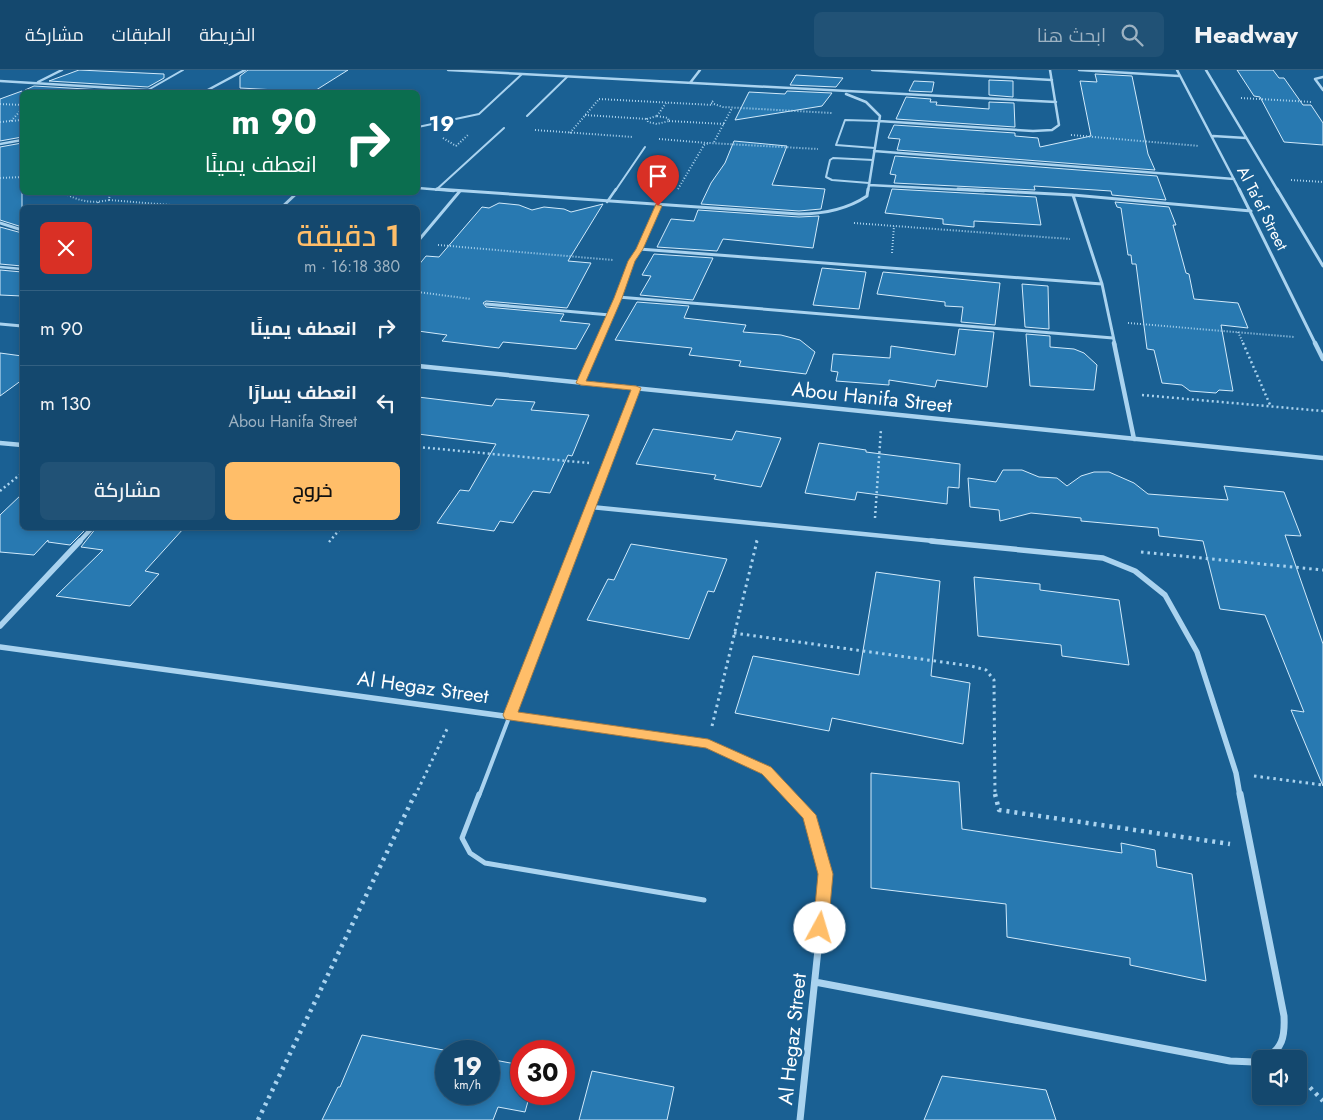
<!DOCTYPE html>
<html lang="ar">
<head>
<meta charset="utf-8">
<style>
	:root { --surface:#14486e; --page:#215276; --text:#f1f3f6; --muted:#9db2c2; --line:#336081; --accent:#ffbe69 }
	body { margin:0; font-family:Jost,Cairo,sans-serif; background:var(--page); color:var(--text); direction:rtl; height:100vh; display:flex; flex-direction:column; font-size:19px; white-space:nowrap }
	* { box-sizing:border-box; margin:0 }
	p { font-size:16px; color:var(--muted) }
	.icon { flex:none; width:28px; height:28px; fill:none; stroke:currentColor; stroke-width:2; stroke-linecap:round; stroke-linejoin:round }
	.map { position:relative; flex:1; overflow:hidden; direction:ltr }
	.panel { position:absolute; left:20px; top:135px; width:400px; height:325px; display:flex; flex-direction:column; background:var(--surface); border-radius:8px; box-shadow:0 2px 8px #0003,0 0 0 1px var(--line); direction:rtl }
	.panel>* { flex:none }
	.top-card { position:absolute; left:20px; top:20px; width:400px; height:105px; border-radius:8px; box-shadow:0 2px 8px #0003,0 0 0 1px var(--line); direction:rtl; background:#0b6e4f; color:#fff; overflow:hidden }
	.fabs { position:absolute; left:1252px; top:980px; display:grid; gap:10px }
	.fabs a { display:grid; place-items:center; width:55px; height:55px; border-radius:8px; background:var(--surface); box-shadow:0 2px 8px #0003,0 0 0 1px var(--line); font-size:25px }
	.speed { position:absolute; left:435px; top:970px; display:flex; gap:10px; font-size:25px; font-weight:700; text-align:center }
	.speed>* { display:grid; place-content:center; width:65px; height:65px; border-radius:50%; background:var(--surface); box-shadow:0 2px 8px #0003,0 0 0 1px var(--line); line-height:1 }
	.speed small { font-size:12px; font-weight:400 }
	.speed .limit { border:8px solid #d22; background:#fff; color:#111 }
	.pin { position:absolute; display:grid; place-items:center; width:42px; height:42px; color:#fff; margin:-51px -21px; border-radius:50% 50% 50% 0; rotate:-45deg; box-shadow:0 0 5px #0007 }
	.pin .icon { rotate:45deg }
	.me { position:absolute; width:55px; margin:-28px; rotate:6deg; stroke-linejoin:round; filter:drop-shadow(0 0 4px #0008) }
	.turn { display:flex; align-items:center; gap:18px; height:105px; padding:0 20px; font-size:22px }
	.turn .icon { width:65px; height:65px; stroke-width:2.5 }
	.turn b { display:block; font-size:35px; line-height:42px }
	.round { display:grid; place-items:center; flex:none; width:52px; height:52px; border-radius:8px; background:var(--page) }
	.overview { display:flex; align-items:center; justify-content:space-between; height:85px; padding:0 20px }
	h1 { font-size:30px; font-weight:600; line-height:38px; color:var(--accent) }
	.action { display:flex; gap:10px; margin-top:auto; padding:10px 20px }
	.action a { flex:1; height:58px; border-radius:8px; background:var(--accent); color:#111; font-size:20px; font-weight:600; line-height:58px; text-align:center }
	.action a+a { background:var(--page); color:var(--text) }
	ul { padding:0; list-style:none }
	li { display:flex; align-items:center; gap:15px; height:75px; padding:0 20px; border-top:1px solid var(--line) }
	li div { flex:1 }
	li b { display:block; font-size:19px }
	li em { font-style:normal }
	header { display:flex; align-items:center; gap:30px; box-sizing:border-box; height:70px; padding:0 25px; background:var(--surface); border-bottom:1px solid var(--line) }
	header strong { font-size:24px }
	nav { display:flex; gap:28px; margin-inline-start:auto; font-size:18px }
	.search { width:350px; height:45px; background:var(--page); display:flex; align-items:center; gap:12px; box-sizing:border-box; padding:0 18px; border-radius:8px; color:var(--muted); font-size:19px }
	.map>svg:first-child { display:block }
</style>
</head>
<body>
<header>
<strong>Headway</strong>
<div class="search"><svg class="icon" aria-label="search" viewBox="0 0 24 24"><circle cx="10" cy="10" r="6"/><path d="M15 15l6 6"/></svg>ابحث هنا</div>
<nav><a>الخريطة</a><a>الطبقات</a><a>مشاركة</a></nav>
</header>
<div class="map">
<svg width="1323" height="1050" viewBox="0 0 1323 1050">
	<rect width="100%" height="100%" fill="#1a6093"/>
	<path fill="#2879b1" stroke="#d1eafb" d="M79,0L164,4V8L148,17L49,11Z
		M248,0H348L313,22L240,18V6Z
		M1237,0H1273L1279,8H1284L1303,35H1311L1323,53V75L1284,72L1260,27L1254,26Z
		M1095,4L1132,6L1148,84L1155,100L897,80L900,69L888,68L894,55L1015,63V66L1038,68L1040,77L1091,66L1080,11L1097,12Z
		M796,5L843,8L836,17L790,15Z
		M989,10L1013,11V27L989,25Z
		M914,11L934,12L932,22L909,21Z
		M34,16L137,22H25V20Z
		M22,21V67L0,71V29Z
		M787,21L832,23L822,36L735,50L749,22L785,24Z
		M906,27L931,29L930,32H937L936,35L989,39V32L1014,33L1015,57L896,49Z
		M734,71L787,76L772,115L825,119L821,139L799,141L701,134L711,113L725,93Z
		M22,73V157L0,150V77Z
		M895,86L1157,106L1166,130L1112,125L1111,121L1034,116L1035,120L894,113L896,105L890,104Z
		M892,119L1036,127L1041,155L974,151V157L943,154V149L885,143Z
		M1115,132L1169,137L1176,155H1173L1186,203L1189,204L1194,229L1238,233L1248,258L1221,255L1233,321L1219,320L1216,323L1190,321L1182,315L1162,313L1154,280L1147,279L1136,194H1132L1131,185H1128L1121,138L1117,137Z
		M499,133L519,135L532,140L544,137L564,139L571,142L603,134L568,191L591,193L567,238L486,231L483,233L486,237L564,244L560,251L590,254L576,279L503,272L499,278L442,271L447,265L418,261V196L426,186L439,187L482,137L489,138Z
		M698,140L799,147L819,146L813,178L723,169L717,181L657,177L671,149L694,151Z
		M0,157L22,163V196L0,194Z
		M654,184L713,188L693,230L640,225L651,206L642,205Z
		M822,198L866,202L859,239L813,235Z
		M0,200L22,202V226L0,225Z
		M883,202L1000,213L995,255L961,252L963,237L945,236V232L877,224Z
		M1022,214L1048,216L1049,259L1025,257Z
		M637,232L689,236L684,248L746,255L743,262L781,265L800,270L815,282L806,304L739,296L741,291L689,285L692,278L615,270Z
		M959,259L994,262L987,317L937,310L935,317L889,310V315L836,311L838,302L831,301L833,284L890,288L891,276L955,285Z
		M1026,264L1050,266V277L1074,279L1084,283L1097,295L1094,320L1030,316Z
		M0,283L22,286V310L0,326Z
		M418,327L492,336L496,329L535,332L531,340L589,345L572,386L568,385L550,423L533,421L513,453L500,451L494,461L437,453L460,420L469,421L496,374L418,364Z
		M653,359L732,370L736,361L781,368L761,417L714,409L716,405L636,394Z
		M819,373L866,380V382L960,394L959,418L948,417L947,434L857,422L855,430L805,423Z
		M1003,400H1022L1039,407L1057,408L1067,416L1081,406L1094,402H1109L1134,413L1148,424L1228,430L1224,416L1284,422L1301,466L1285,465L1323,574V716L1291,640L1304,642L1265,545L1220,539L1203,471L1159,466L1158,458L1081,451V448L1031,443L1000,451L999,440L970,437L968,408L996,412Z
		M22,424V458H87L70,475L48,472V470L34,485L0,482V445Z
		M96,458H184L145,501L159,504L130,536L56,526L103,480L81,477Z
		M631,474L727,489L714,522L708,521L689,569L587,550L608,509L614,510Z
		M876,502L940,511L931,606L970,613L963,674L832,648L829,661L735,643L753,586L859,605Z
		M974,507L1040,514V520L1119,530L1129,595L1062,586L1061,575L978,566Z
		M871,703L959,712L962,759L1122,783L1121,773L1155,780L1157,797L1192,804L1206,911L1130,895V888L1007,867L1006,834L871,818Z
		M362,965L449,981H446V1024H489V989L521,995V1024H530L525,1042L498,1037L493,1050H322L338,1017H340Z
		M592,1001L674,1017L667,1050H579Z
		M942,1006L1046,1020L1056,1050H924Z"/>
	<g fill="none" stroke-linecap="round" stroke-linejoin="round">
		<path stroke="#aad3ef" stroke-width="2" stroke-dasharray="1 2" stroke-linecap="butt" d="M1241,28L1312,32
			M599,29L713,35
			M713,31L711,33L723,37L832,43
			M0,34L22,35
			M585,45L647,49
			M657,46L668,48L669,51L657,54L648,52L647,49Z
			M657,46L666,33
			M11,51L22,39
			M669,51L724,54
			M0,52L22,50
			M535,60L633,67
			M570,63L599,29
			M1071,65L1199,76
			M443,68L456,76
			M659,69L708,73
			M714,72L732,38
			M456,76L469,64
			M0,108L22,107
			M1291,110L1323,112
			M678,119L704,75L709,73L818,79
			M62,122C78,131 91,134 109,130L110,122
			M109,130L208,138
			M98,132L99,138
			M854,153L1070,169
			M438,175L613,190
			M892,183L894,156
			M418,222L471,229
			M1128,253L1294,267
			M1238,262L1244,275"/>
		<path stroke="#aad3ef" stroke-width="2.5" stroke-dasharray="2 3" stroke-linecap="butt" d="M1243,273L1271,337
			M1142,325L1323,341
			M418,377L589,393
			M0,421L22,403
			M875,448L881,359
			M329,472L341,458
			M756,472L757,470"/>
		<path stroke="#aad3ef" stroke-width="3" stroke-dasharray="2.5 4" stroke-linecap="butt" d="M1141,482L1323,500
			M734,563L971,596L986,600L994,610L995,726
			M712,656L757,471
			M1254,706L1323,715
			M415,726L448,657"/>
		<path stroke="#aad3ef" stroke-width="4.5" stroke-dasharray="3 5" stroke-linecap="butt" d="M995,724L999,740L1230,774
			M1299,1006L1323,1031
			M258,1050L415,724"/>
		<path stroke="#aad3ef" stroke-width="2" d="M148,20L183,0
			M527,46L567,7
			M418,57L479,44L522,4
			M875,78L836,75L845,50L879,51
			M869,113L832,110L826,107L830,90L833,88L873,90
			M436,120L504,58
			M615,121L645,77"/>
		<path stroke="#aad3ef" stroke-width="2.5" d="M607,132L616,119
			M0,197L22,199"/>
		<path stroke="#aad3ef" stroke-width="4" d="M479,726L510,645"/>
		<path stroke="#aad3ef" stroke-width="5" d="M479,724L462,768L470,783L485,793L704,830"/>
		<path stroke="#aad3ef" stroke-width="2.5" d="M448,0L1056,32
			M872,0L1052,10
			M1079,0L1179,6
			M1177,0L1240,121
			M1206,0L1278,121
			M1323,7L1315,9L1323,20
			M0,11L180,22
			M38,12L62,0
			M690,13L700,0
			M204,22L245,0
			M846,24L866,32L880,46L868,121
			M879,51L1033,61L1052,60L1059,55L1050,0
			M1213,66L1246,68
			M0,74L22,70
			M874,81L1234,109
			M869,115L984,121
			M418,118L454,121"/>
		<path stroke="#aad3ef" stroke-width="3" d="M437,119L799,144C824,144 846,140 867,126L868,119
			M958,119L1073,125L1251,141
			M1239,119L1316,275
			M1277,119L1323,196
			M1073,125L1102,214L1115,275
			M281,138L298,122
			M0,153L22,160
			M418,171L460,121
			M639,179L1102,214
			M618,227L1113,268
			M486,234L610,245
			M0,254L22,256
			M598,275L631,191L639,179L659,136"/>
		<path stroke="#aad3ef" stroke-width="4.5" d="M1114,273L1134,369
			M1315,273L1323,289
			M418,296L1323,388
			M581,313L598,273
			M0,373L22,375
			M591,437L944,472
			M79,472L92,458
			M577,472L636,318"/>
		<path stroke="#aad3ef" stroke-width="5.5" d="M931,471L1103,488L1135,501L1165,525L1197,582L1236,703L1240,726
			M0,556L80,471
			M0,577L708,674L767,700L791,726
			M510,645L577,471"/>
		<path stroke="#aad3ef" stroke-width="7" d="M790,724L809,745L826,804L800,1050
			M1240,724L1284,946C1285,966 1283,980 1263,989
			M815,912L1230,991L1254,992L1261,990"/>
	</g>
	<path fill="#ffbe69" stroke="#a67c44" d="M656,134L662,136L643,179L635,191L622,228L586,311L636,316L641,318L518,642L708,669L771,697L816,745L833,804L828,858L826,863L820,865L815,863L813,858L818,804L803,748L762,704L706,678L510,650L505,649L503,645L631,320L581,315L576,313L614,228L628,191L636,179Z"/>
	<g text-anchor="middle" stroke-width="5" stroke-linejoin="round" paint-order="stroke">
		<g font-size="16" fill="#fff" stroke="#1a6093">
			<text transform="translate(1263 138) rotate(63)" y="6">Al Ta'ef Street</text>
		</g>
		<g font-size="20" fill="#fff" stroke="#1a6093">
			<text transform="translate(872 327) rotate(6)" y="7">Abou Hanifa Street</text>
			<text transform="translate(423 617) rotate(8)" y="7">Al Hegaz Street</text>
			<text transform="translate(792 969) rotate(-84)" y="7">Al Hegaz Street</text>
		</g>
		<g font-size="21" font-weight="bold" letter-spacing="1" fill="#fff" stroke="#1a6093">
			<text x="442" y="61">19</text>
		</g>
	</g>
</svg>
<div class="fabs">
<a><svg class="icon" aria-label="sound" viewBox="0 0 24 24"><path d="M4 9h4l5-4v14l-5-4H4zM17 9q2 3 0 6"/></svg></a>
</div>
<div class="speed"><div>19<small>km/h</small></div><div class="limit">30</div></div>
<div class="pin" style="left:658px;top:136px;background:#d93025"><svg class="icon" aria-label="arrive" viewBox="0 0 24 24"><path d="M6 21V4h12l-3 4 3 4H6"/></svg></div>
<svg class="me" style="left:820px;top:858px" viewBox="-20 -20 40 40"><circle r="19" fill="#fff"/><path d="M0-13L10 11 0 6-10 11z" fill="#ffbe69"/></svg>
<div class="top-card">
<div class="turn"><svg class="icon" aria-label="right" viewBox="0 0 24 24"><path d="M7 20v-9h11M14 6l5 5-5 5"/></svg><div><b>90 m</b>انعطف يمينًا</div></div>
</div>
<section class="panel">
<div class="overview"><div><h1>1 دقيقة</h1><p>380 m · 16:18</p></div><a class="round" style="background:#d93025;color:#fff"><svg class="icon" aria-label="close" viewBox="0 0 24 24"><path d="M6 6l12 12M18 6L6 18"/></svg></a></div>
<ul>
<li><svg class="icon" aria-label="right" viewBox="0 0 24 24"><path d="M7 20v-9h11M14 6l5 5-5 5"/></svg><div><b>انعطف يمينًا</b></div><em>90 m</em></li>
<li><svg class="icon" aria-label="left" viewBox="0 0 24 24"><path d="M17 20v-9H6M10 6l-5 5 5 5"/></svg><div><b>انعطف يسارًا</b><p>Abou Hanifa Street</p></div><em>130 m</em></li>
</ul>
<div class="action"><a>خروج</a><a>مشاركة</a></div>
</section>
</div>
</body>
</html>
